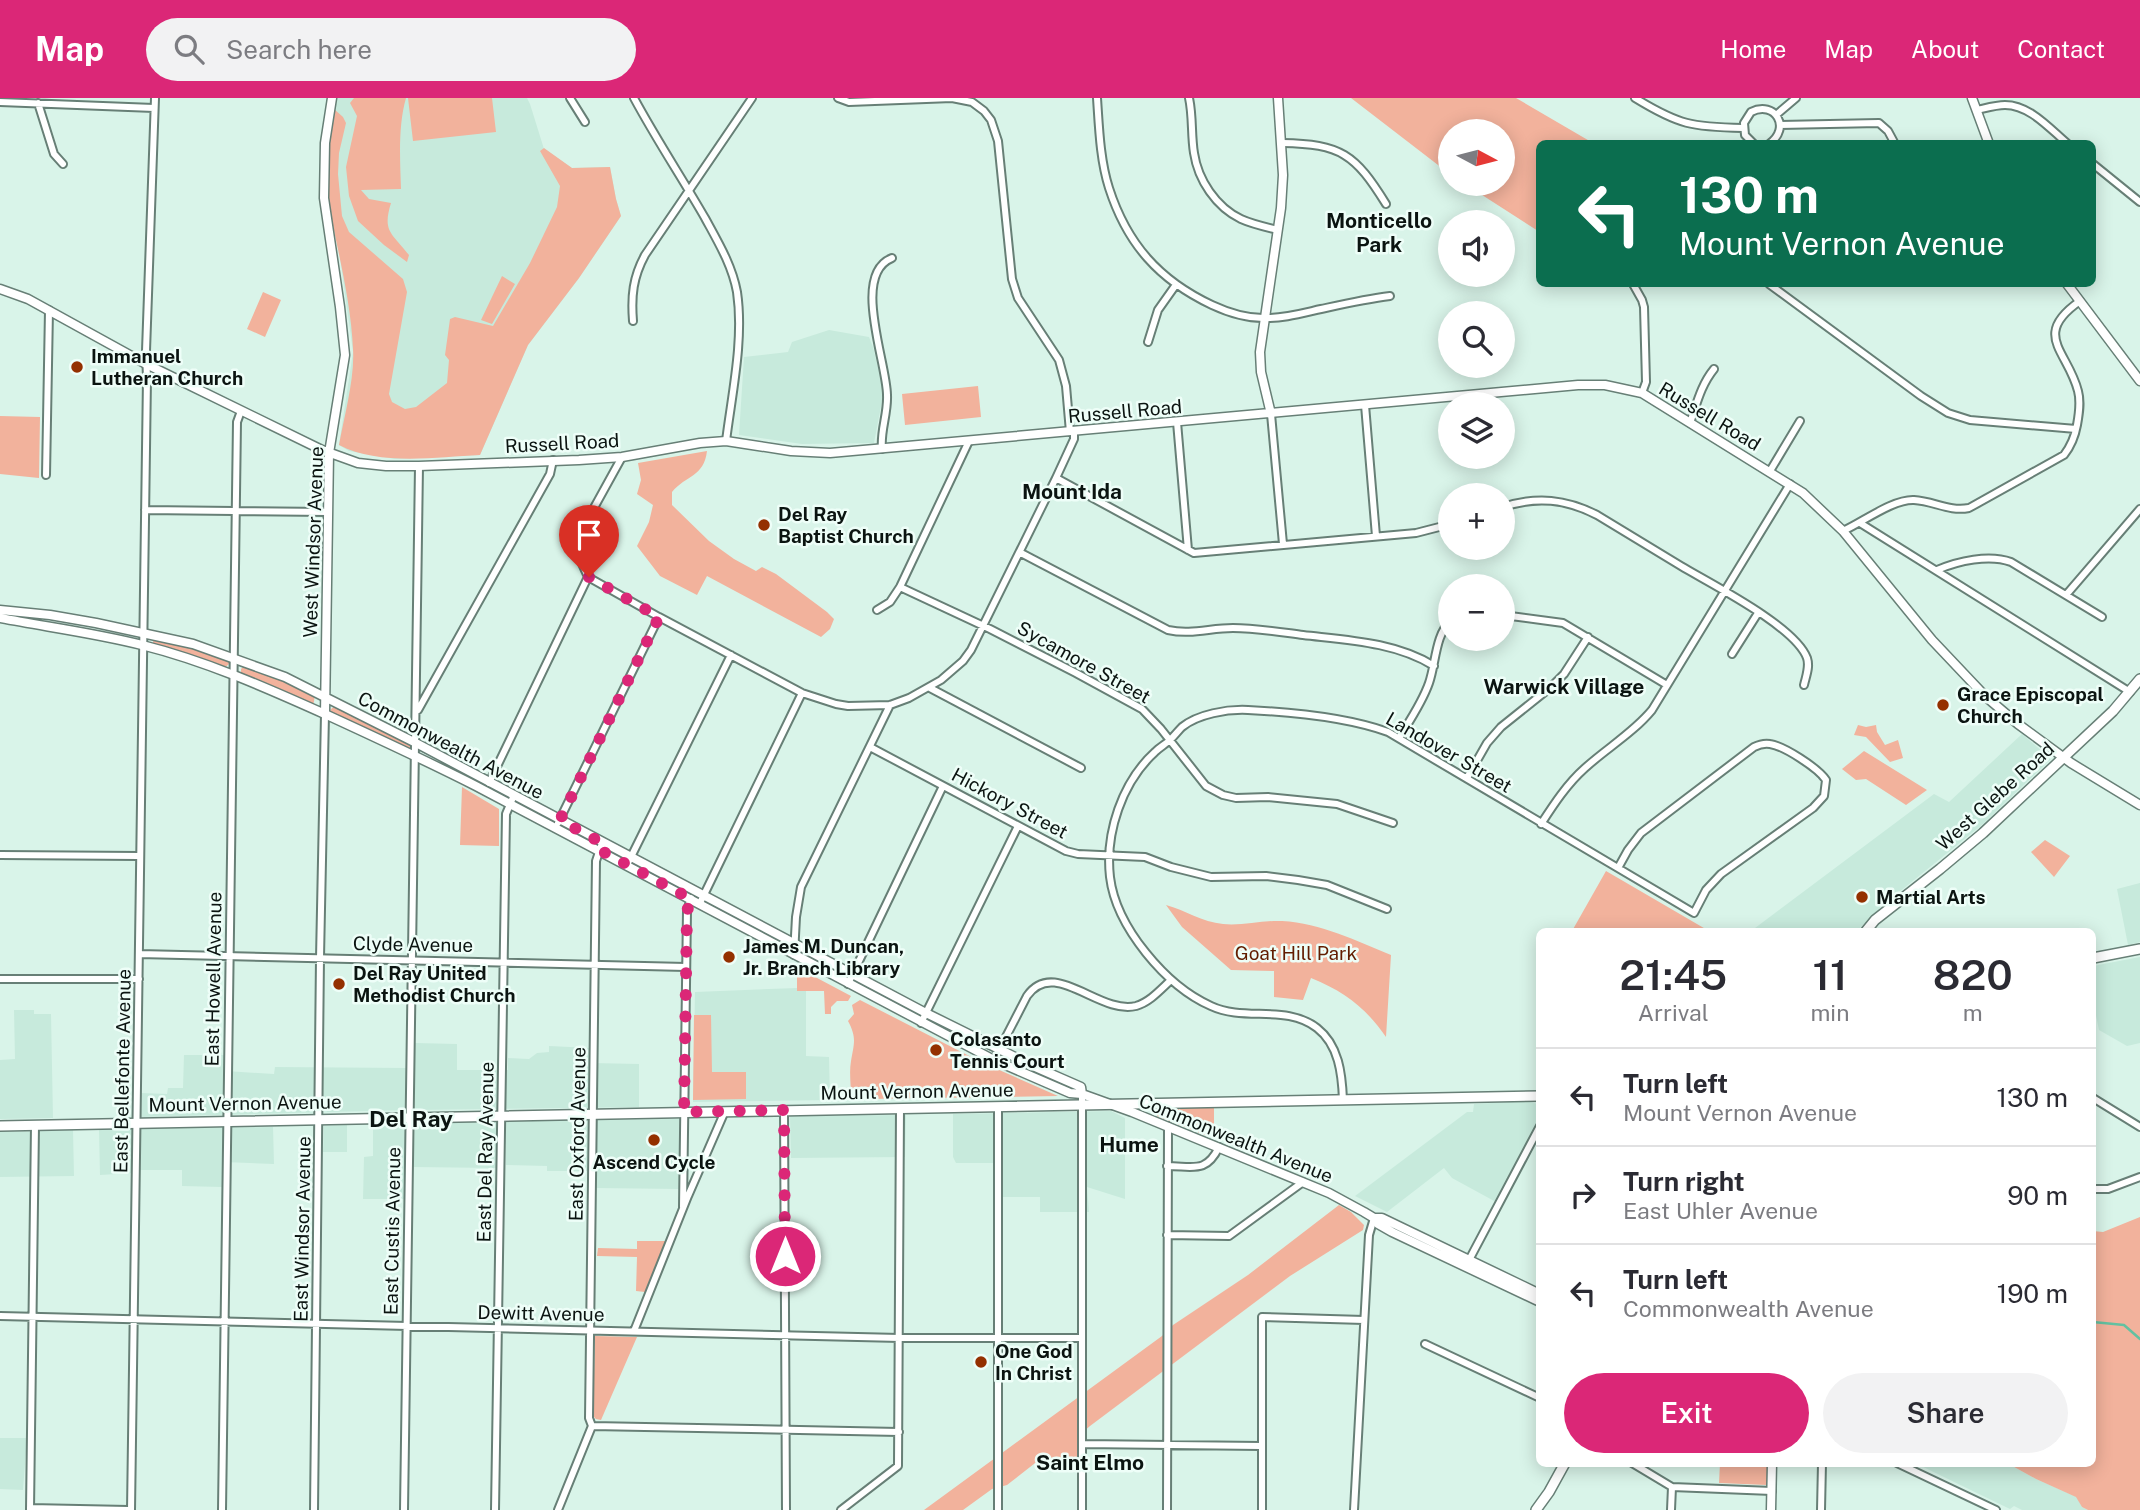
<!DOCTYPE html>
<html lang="en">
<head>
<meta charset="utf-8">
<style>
	:root { --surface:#fff; --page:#f2f2f3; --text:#2b2b33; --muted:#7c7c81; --line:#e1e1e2; --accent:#db2777 }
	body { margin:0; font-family:"Public Sans",sans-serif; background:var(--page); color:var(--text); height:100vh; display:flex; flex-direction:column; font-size:26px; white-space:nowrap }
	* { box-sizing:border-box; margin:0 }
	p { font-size:23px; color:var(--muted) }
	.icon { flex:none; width:38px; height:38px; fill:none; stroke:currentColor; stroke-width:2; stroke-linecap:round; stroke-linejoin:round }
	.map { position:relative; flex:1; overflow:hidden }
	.side { position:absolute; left:1536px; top:830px; width:560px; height:539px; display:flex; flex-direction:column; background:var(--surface); border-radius:10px; box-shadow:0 4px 18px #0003 }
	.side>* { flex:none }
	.banner { position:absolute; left:1536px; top:42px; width:560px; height:147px; border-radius:10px; box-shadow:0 4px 18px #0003; background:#0b6e4f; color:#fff; overflow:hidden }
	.needle { width:46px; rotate:97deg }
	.tools { position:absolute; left:1438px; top:21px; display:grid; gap:14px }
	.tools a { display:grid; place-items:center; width:77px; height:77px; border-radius:50%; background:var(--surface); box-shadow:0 4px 18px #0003; font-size:35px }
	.pin { position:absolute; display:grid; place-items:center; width:60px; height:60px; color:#fff; margin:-72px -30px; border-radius:50% 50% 50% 0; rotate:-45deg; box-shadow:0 0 7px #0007 }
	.pin .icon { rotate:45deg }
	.me { position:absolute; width:77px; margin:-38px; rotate:0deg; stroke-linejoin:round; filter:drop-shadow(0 0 5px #0008) }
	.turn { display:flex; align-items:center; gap:24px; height:147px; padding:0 28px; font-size:32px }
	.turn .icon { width:91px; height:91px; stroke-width:2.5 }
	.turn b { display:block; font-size:49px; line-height:60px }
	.eta { display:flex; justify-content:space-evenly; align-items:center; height:119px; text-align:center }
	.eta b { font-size:42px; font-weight:600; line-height:49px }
	.primary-button { display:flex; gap:14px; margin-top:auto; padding:14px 28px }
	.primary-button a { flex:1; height:80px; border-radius:42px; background:var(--accent); color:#fff; font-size:28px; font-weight:600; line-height:80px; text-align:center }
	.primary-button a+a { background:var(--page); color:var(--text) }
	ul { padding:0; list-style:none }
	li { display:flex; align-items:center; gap:21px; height:98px; padding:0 28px; border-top:2px solid var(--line) }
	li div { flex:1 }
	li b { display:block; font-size:26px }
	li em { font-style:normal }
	header { display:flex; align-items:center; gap:42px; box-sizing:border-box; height:98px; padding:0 35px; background:var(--accent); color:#fff }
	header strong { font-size:33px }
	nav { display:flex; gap:38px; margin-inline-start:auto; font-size:24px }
	.search { width:490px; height:63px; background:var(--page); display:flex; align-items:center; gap:18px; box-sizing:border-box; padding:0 24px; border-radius:38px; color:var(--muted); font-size:26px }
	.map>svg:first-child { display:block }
</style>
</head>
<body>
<header>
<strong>Map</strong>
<div class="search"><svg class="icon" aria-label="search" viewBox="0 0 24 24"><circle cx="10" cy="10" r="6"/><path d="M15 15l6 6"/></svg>Search here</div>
<nav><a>Home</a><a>Map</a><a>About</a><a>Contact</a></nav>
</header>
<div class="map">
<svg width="2140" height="1412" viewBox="0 0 2140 1412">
	<rect width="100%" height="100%" fill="#d9f4e9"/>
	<path fill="#c7eadc" d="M336,0H527L530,6L544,51L572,70L610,69L616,101L621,118L579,180L528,247L480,357L395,361L349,353L339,347L353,254L337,137L331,117L329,30Z
		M829,232L869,239L873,249L884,293L874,345L802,346L739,337L744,259L788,254L792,244Z
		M2022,636L2051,661L1983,726L1882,808L1857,833H1751L1934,696L1949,704Z
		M2140,785V844L2128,847L2117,791Z
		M2140,859V945L2127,948L2099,932L2093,903V868Z
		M797,890L798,893H806V958L829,959L830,1002L693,1004L695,894Z
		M14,912H34V916H51L53,1020L0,1021V962L15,961Z
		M415,945L457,946V972H508V960L529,961L537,955L549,954V948L591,950V965L639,966V1009L415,1012Z
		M184,957H225L226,973L274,976L275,969L407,970L406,1012L141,1019V995L167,996L168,990H183Z
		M1526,1003L1538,1006L1540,1010V1021L1496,1104L1452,1080L1444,1070L1387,1114L1355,1098L1467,1014H1473L1474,1006Z
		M1111,1013L1125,1020V1101L1087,1089L1089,1114H1040V1099H1002V1065H956L953,1059V1016Z
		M906,1017L905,1059L791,1060L790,1018Z
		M680,1021L679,1091L595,1090V1073H547V1068L506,1067V1022Z
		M497,1023L496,1070L413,1069L415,1025Z
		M373,1026H406L405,1101H363L364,1059L373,1058Z
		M347,1027V1054H323L324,1028Z
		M273,1029L274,1066L224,1064L222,1089L182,1088V1072H140L141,1030Z
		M99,1031H133V1075L100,1077Z
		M73,1032L74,1078L0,1079V1034Z
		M0,1340H27L23,1392L0,1391Z
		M1915,1365H2007L2036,1381L2077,1399L2082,1409L2088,1412H2022L2014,1408L2010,1411Z"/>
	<path fill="#f2b29c" d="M354,0H406C398,28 400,61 401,91L361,92L369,101L391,105C382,134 392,135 409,157L407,164L384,147L358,123L349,98L346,69L357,18L350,5Z
		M408,0H492L496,34L413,43Z
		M1351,0H1516L1593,45L1540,46V133H1538L1465,86H1503V33H1451V77Z
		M334,11L343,19L346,25L339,55L338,76L342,118L349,134L403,181L407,194L389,296L392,304L405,311L416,309L447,285L449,262L445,257L450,221L455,219L493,228L530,165L557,109L560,88L540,53L544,50L572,70L610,69L616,101L621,118L579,180L528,247L480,357C436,359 379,368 339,347C344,319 355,280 353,251C351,207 340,162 331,118C324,86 327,43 334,11Z
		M502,178L515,186L492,226L481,222Z
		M263,194L281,202L265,239L247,231Z
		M978,288L981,319L905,327L902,296Z
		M0,318L40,319L39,380L0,376Z
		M707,353C704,379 686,377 672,394V407L709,443L734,461L756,473L762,469L776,476L827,514L834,521L830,531L821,539L707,478L697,497L660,478L637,448L649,424L653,407L637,396L641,382L638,365Z
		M154,541L198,550L229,563V566L223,571L152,547Z
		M245,567L315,597L313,609L241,577V571Z
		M335,608L410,646V650H406L330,615L331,611Z
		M1858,627L1866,629L1876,627L1877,634L1885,647L1898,642L1903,660L1890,664L1866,639L1854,637Z
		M1864,653L1927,692L1906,707L1866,681L1856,682L1842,671Z
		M462,689L499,711V748L460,747Z
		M2045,742L2070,758L2054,779L2031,754Z
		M1606,773L1709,833H1572Z
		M1166,807C1185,812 1202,824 1223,826C1242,828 1263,822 1282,823C1321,825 1356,843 1391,857L1386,939C1365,909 1345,894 1311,880L1303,902L1274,899V873L1231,872L1182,829Z
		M802,872L851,898L848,903H837L831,909V916H825L824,893H797V877Z
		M860,902L981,964L1058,998L935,1000V993H930V1000L870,1001L865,998H851C851,987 849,974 851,963C854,945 857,940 848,923L854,916L852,907Z
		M694,917H711L712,974H746V1001L693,1002Z
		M1214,1009V1025L1210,1039L1157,1018L1158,1010Z
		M1339,1107L1351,1114L1364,1127L1363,1132L1290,1178L1090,1328L1077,1339V1363L1039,1362L1007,1387L992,1391L963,1412H924L1162,1238L1173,1227L1248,1177Z
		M2140,1119V1412H2088L2082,1409L2076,1399L2036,1381L2007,1365H2093V1133L2103,1134Z
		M637,1143H667L645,1194L636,1193L637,1159L597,1158L598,1150L637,1151Z
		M595,1238L637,1239L601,1322L596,1321L593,1318Z
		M1720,1365H1767V1387L1719,1385Z"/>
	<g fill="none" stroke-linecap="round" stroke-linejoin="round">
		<path stroke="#63c1a1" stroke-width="2.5" d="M2093,1224L2124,1227L2140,1241"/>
		<defs>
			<path id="minor" d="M570,0L585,24
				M634,0C656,41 682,80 705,120C718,144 732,167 737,194C744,242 732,295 726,343
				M838,0L849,4L952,0L972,4L984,13L991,22L998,43L1012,181L1018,200L1059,262L1066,288L1070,334
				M1097,0C1099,29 1100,62 1109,90C1127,146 1159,182 1212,207C1227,214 1246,220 1263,220C1282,221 1303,215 1321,211C1344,206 1366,201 1390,198
				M1189,0C1193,18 1191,37 1194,55C1198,82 1216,109 1241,121C1252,126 1265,129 1278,132
				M1635,0C1679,27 1692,29 1743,30
				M0,4L154,10
				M38,5L54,56L63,66
				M1977,12C1986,10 1996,7 2005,7C2030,7 2050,31 2068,46
				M1776,17L1796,0
				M1780,27L1879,25L1888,33L1895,46
				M1282,45C1341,46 1355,56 1386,106
				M1754,46L1745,37L1744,25L1751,14C1775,2 1792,30 1769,46
				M2093,66L2140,104
				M1633,186L1642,202L1644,209L1646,284L1642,295
				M1769,186L1921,298L1948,315L1970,322L2076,331
				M633,223C631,198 633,179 645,157L752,0
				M1148,244L1158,212L1175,188
				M1365,307L1376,438
				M1271,316L1283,446
				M1177,324L1188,452
				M1690,325C1697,305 1701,287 1714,271
				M882,351C880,333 888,316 887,297C887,265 851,176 892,160
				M622,359L579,437V459L588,479L659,519L802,595L836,606L848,608L890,607L909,600L941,582L963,563L971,552L1056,380L1074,341V333
				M1770,373L1800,323
				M46,377L49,212
				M1056,380L1194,455L1416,435L1451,426
				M1503,409C1537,398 1566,401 1597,417C1625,434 1653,451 1681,468C1711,486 1795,528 1807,560C1810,569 1806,578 1804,587
				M145,412L328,414
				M1860,425L2130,594
				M1843,433C1863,424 1893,401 1914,402C1934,403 1949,414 1969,410L2064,357C2071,348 2075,338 2077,327C2079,316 2081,304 2078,293C2068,253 2031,237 2080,203
				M1021,455L1168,532C1191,537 1210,530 1233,530C1256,530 1280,534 1303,537C1346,542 1396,544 1434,568
				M1937,472C1958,463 1989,456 2011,464L2102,519
				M900,489L990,531L1076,575L1142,611L1161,631L1206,688L1223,697L1236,700L1268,699L1337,706L1393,725
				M2066,497L2140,411
				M877,512L890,504L900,489L969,343
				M1503,517L1563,525L1667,587
				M1732,556L1758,515
				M930,590L1081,670
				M418,612L550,376L553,362
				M1399,640C1410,622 1422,605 1429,585C1436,565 1435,537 1451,522
				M870,649L1066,753L1078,756L1145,759L1171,769L1211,779L1266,778L1298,782L1327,787L1387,811
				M1467,680L1487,645L1501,629L1551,589L1564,576L1588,539
				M489,685L588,479
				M558,725L659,519
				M1541,726C1554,706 1567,686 1585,670C1607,650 1633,635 1652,612L1790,386
				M0,757L139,758
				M627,767L731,557
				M700,805L802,595
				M139,856L686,869
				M794,857L796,819L801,789L890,607
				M0,881H139
				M848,886L943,688
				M921,925L1018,728
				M994,962L1027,898C1054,859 1099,917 1136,908C1150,904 1161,891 1171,882
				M1082,996V1412
				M2093,1000L2140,1029
				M1343,1002C1342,976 1339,947 1317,930C1286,906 1245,924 1211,908C1166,888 1116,829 1110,779C1105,735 1122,684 1155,654C1160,649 1166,646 1171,641C1175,637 1178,633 1182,629C1198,616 1227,611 1248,612C1290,614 1349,620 1388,634L1694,815L1706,792L1721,776L1813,710L1824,698L1826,682C1818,670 1784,648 1770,646C1764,645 1760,646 1754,649L1641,735L1628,752L1618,770
				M998,1009V1412
				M784,1012L786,1412
				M1167,1068C1193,1068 1206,1076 1219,1049
				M2093,1091H2108L2140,1079
				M683,1109L687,813L691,800
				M1167,1137L1229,1138L1303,1084
				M1468,1164L1540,1028
				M0,1218L900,1240H1082
				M634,1233L688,1098L725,1013
				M1425,1246L1540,1300
				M592,1328L589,1320L596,763L602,745
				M592,1328L899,1334
				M1082,1346L1261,1348
				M1632,1365L1672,1389L1772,1393
				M1897,1365L1996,1412
				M30,1410L128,1412
				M30,1412L35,1027
				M131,1412L147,280L146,253L155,0
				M222,1412L237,324L241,313
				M314,1412L320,860L325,616
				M404,1412L419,368
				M495,1412L506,716L514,697
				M558,1412L592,1328
				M841,1412L898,1368L900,1011
				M1167,1412L1168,1028
				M1262,1412V1219L1364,1222
				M1354,1412L1369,1137L1374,1120
				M1671,1412L1672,1389
				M1821,1412L1822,1365"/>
			<path id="tertiary" d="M1972,0L1989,46
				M2067,186L2140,283
				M0,191L28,201L146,266L322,352L358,365L386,368H419L579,362L622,359L700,345L726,343L791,353L830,355L1578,287H1605L1642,295L1803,395L1843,433L1932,542L1985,598L2018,626L2071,665L2140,707
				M1271,316L1261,274L1260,254L1281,110L1283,77L1278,0
				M0,512L50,517L96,525L193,546L285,579L416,645L926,915L1033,968L1081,989L1082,996
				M0,520C47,529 95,535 142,547C206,563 267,590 327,617C377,640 427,663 476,688L994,962L1070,995L1082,996L1132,1014L1329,1095L1364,1114L1374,1120L1378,1126L1392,1134L1540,1204
				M325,616L329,355L345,257L340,209L324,100L325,45L332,0
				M1374,1120H1382L1540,1196
				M1771,1412L1772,1365"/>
			<path id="secondary" d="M1866,833L1875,822L1940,771L1983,735L2113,613L2140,581
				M2093,860L2140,851
				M0,1028L1540,998
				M1536,1412L1549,1394L1565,1365"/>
		</defs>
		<use href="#minor" stroke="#677f76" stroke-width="10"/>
		<use href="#tertiary" stroke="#677f76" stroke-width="11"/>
		<use href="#secondary" stroke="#677f76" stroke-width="12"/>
		<use href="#minor" stroke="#fff" stroke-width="6"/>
		<use href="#tertiary" stroke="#fff" stroke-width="8"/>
		<use href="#secondary" stroke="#fff" stroke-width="9"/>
	</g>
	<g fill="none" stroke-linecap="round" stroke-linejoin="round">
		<path stroke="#db2777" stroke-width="12" stroke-dasharray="0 21.6" d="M589,479L659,519L560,722L602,745L600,752L691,801L687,813L684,1014L784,1012L785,1158"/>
	</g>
	<g fill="#943000" stroke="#eefef8" stroke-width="2.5">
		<circle cx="77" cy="269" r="7"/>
		<circle cx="764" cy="427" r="7"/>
		<circle cx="1943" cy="607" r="7"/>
		<circle cx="1862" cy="799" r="7"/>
		<circle cx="729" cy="859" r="7"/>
		<circle cx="339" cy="886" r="7"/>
		<circle cx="936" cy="952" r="7"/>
		<circle cx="654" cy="1042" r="7"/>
		<circle cx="981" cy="1264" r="7"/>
	</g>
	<g text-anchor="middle" stroke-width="5" stroke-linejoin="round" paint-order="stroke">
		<g font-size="19" font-weight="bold" fill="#0b1411" stroke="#eefef8" text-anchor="start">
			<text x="91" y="265">Immanuel<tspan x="91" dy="22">Lutheran Church</tspan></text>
			<text x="778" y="423">Del Ray<tspan x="778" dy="22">Baptist Church</tspan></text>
			<text x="1957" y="603">Grace Episcopal<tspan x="1957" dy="22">Church</tspan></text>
			<text x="1876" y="806">Martial Arts</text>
			<text x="743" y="855">James M. Duncan,<tspan x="743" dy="22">Jr. Branch Library</tspan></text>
			<text x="353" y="882">Del Ray United<tspan x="353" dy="22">Methodist Church</tspan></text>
			<text x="950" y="948">Colasanto<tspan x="950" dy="22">Tennis Court</tspan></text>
			<text x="654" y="1071" text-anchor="middle">Ascend Cycle</text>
			<text x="995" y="1260">One God<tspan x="995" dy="22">In Christ</tspan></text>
		</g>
		<g font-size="19" fill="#0b1411" stroke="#eefef8">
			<text transform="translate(1125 313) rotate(-5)" y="7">Russell Road</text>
			<text transform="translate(1710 318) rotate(31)" y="7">Russell Road</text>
			<text transform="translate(562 345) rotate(-3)" y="7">Russell Road</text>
			<text transform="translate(313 444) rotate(-88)" y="7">West Windsor Avenue</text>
			<text transform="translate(1084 564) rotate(29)" y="7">Sycamore Street</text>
			<text transform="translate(451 647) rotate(28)" y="7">Commonwealth Avenue</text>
			<text transform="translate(1449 654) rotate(30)" y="7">Landover Street</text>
			<text transform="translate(1995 698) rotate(-42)" y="7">West Glebe Road</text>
			<text transform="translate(1010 705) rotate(28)" y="7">Hickory Street</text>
			<text transform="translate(413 846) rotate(1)" y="7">Clyde Avenue</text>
			<text transform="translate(213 881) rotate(-89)" y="7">East Howell Avenue</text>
			<text transform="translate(122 973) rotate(-89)" y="7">East Bellefonte Avenue</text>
			<text transform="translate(917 993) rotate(-1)" y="7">Mount Vernon Avenue</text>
			<text transform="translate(245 1005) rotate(-1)" y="7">Mount Vernon Avenue</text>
			<text transform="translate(577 1036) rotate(-89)" y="7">East Oxford Avenue</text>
			<text transform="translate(1236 1040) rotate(22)" y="7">Commonwealth Avenue</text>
			<text transform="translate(485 1054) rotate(-89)" y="7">East Del Ray Avenue</text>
			<text transform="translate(302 1131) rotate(-89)" y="7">East Windsor Avenue</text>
			<text transform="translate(392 1133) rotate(-89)" y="7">East Custis Avenue</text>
			<text transform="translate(541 1215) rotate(1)" y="7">Dewitt Avenue</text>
		</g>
		<g font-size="19" fill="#621d00" stroke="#eefef8">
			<text x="1296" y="862">Goat Hill Park</text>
		</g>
		<g font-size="21" font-weight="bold" fill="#0b1411" stroke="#eefef8">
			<text x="1379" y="130">Monticello<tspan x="1379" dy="24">Park</tspan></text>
			<text x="1072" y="401">Mount Ida</text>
			<text x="1564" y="596">Warwick Village</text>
			<text x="1129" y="1054">Hume</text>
			<text x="1090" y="1372">Saint Elmo</text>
		</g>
		<g font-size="23" font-weight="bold" fill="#0b1411" stroke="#eefef8">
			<text x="411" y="1029">Del Ray</text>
		</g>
	</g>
</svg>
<div class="tools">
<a><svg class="needle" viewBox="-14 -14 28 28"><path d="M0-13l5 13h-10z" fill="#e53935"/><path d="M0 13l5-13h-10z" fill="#7c7c81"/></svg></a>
<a><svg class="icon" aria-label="sound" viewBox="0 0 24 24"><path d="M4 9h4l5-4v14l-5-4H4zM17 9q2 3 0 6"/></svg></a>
<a><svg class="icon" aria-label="search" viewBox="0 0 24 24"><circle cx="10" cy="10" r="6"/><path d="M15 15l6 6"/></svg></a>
<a><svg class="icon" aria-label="layers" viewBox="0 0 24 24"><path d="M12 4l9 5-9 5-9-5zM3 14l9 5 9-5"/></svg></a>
<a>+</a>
<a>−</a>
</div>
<div class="pin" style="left:589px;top:479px;background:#d93025"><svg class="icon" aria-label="arrive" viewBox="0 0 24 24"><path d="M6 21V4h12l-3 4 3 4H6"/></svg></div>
<svg class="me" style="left:785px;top:1158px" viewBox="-20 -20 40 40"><circle r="17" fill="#db2777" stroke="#fff" stroke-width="3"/><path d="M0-11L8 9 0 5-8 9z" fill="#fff"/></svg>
<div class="banner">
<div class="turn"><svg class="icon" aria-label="left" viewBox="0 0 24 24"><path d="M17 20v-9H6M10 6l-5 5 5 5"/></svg><div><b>130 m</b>Mount Vernon Avenue</div></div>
</div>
<section class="side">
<div class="eta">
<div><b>21:45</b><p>Arrival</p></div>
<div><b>11</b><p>min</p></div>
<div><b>820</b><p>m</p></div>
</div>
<ul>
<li><svg class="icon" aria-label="left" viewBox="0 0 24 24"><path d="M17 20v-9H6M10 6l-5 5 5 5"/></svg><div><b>Turn left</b><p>Mount Vernon Avenue</p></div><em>130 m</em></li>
<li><svg class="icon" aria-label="right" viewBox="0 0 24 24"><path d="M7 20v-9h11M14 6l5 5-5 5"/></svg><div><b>Turn right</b><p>East Uhler Avenue</p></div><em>90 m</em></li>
<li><svg class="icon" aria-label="left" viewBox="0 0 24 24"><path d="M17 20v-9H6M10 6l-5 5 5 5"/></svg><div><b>Turn left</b><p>Commonwealth Avenue</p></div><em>190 m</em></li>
</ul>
<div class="primary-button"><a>Exit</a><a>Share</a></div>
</section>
</div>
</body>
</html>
